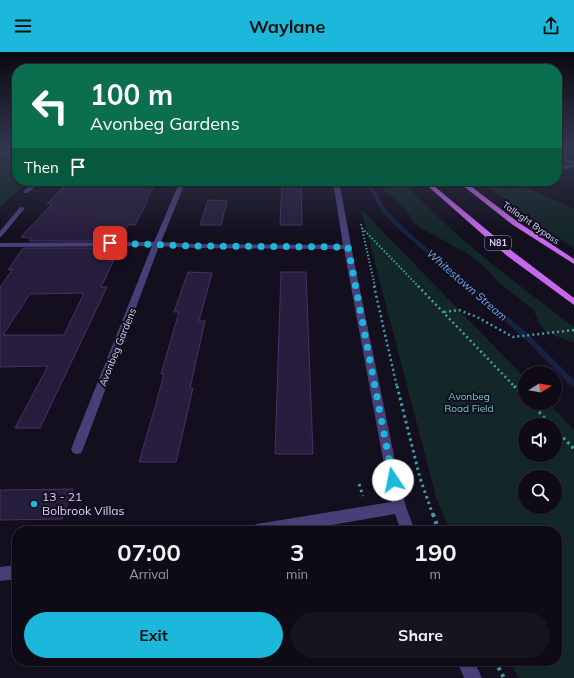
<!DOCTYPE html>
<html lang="en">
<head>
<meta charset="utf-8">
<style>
	:root { --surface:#0e0b17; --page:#171420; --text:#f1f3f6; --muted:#9b9ba1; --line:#2e2b36; --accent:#1cb8dc }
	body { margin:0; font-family:Mulish,sans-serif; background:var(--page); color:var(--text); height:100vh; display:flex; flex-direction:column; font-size:15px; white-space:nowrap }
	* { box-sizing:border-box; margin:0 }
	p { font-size:13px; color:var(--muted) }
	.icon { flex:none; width:22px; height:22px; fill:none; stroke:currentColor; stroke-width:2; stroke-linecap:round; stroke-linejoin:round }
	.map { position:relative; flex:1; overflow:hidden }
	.sheet { position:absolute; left:12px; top:474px; width:550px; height:140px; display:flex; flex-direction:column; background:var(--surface); border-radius:16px; box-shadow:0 1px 3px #0004,0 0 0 1px var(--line) }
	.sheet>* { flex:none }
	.hud { position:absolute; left:12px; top:12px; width:550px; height:122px; border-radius:16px; box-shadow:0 1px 3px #0004,0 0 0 1px var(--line); background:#0b6e4f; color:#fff; overflow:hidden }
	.needle { width:26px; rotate:79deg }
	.tools { position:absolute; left:518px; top:314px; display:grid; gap:8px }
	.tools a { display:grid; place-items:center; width:44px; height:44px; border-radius:50%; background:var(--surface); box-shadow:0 1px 3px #0004,0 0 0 1px var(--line); font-size:20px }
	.pin { position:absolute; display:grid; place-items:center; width:34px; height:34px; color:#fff; margin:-17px; border-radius:8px; box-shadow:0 2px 6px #0006 }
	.me { position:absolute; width:44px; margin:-22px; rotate:349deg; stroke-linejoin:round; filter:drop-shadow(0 0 3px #0008) }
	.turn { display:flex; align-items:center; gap:14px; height:84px; padding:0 12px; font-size:18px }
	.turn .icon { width:52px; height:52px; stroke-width:2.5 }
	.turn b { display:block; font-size:28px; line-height:34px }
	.then { display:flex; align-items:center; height:38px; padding:0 12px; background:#0003; gap:8px; font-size:15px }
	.eta { display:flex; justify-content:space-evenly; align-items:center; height:68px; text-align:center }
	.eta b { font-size:24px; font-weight:700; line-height:28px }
	.primary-button { display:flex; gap:8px; margin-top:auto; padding:8px 12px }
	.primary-button a { flex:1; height:46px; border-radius:24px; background:var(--accent); color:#111; font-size:16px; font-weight:700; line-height:46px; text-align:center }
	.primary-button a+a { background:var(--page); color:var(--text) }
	header { display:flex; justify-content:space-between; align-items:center; height:52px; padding:0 12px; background:var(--accent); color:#111; font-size:18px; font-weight:700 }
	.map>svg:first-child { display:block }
</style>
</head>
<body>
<header><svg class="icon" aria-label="menu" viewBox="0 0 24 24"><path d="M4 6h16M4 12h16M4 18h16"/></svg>Waylane<svg class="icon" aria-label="share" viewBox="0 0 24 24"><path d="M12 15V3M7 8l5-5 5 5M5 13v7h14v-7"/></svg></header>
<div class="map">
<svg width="574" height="626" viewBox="0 0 574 626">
	<rect width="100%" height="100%" fill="#130f1f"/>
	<path fill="#132728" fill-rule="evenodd" d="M0,95H17V129H28L0,155Z
		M374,129H402C453,184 514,230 574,275V291L546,280L538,269L534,258L499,231L486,216L468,202L422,177L414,171L406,158Z
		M486,133C499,136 510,139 522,133L574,157V196L534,170Z
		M361,157L525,326V351H548L574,378V626H519L509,609H557V479H450L436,445ZM525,373H555V403H525ZM525,425H555V455H525Z"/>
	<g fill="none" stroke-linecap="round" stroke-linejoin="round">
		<path fill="#152243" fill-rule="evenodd" d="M365,129H369L387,159L406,178L527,281L574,328V335L571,334L523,285L402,180L383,161Z"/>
	</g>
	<path fill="#271e3d" stroke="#413366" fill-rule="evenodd" d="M69,129H157L146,148H148L135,173H128L119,189H29L31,186L21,185L52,152H47Z
		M282,129H301L302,173H280Z
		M208,148L227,149L221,173H200Z
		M23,196H116L109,209L114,208L101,235H107L40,376H15L48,314L0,315V235L13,217L8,218ZM84,241L64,283H3L30,242Z
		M188,220L212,221L199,269H205L190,336H193L176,410H139L156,352L164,322H161L179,260H174Z
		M281,220H306L313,402H275Z
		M73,437L62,467L0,468V438Z"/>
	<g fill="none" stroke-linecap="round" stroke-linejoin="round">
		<path stroke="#3da0a3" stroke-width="2" stroke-dasharray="1.5 2" stroke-linecap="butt" d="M361,172L375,235
			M362,176L419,235"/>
		<path stroke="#3da0a3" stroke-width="2.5" stroke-dasharray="2 3" stroke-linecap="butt" d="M374,234L397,335
			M418,234L515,335
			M444,260L459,258L477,265L513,285L574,278"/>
		<path stroke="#3da0a3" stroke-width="3" stroke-dasharray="2.5 3.5" stroke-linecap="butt" d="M397,334L420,426L433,463
			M514,334L525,345
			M531,351L551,373
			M555,377L574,397
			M359,432L363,444"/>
		<path stroke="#3da0a3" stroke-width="4" stroke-dasharray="3 4.5" stroke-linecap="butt" d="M433,462L439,479
			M495,609L504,626"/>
		<path fill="#474078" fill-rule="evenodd" d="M557,103L574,109V115L557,119V115L572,112L557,107Z
			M35,129H41L28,141H24V139Z
			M180,129H186L161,190L194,192L343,193L333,129H339L353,204L399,428L406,455L415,479H401L395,462L297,479H250L252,474L257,472L391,450L344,197L194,196L159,194L83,397L81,401L77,402L73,401L71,397L152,194L0,195V191L154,190Z
			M506,129H515L503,132V130Z
			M20,155L25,156L2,184L0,185V179Z
			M17,513V527L0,529V515Z
			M457,609H474L482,626H464Z"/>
		<path fill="#c668eb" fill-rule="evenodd" d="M422,129H428L512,199L574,246V253L506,203Z
			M457,129H464L518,170L574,207V212L513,173Z"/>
	</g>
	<linearGradient id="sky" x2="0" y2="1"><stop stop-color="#0a0811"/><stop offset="0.52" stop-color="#33374d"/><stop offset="1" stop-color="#33374d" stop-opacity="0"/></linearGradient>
	<rect width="574" height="183" fill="url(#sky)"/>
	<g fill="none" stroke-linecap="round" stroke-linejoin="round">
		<path stroke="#1cb8dc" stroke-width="7" stroke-dasharray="0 12.6" d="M110,191L194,194L348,195L393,428"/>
	</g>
	<circle fill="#1cb8dc" stroke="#130f1f" stroke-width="1.5" cx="34" cy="452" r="4"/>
	<g text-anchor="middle" stroke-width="4" stroke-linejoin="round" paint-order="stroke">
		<g font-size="9" fill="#dbd3f9" stroke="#130f1f">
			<text transform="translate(531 171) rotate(35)" y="3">Tallaght Bypass</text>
		</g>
		<rect fill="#130f1f" stroke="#9f98b8" stroke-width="1" x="485" y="184" width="26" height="14" rx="3"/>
		<g font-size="9" font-weight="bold" fill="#dbd3f9">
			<text x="498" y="194">N81</text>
		</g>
		<g font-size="10" fill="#dbd3f9" stroke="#130f1f">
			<text transform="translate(117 295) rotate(-68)" y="4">Avonbeg Gardens</text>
		</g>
		<g font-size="10" fill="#68d0bf" stroke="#130f1f">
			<text x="469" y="348">Avonbeg<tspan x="469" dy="12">Road Field</tspan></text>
		</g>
		<g font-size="11" font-style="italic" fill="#6ea7ec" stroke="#130f1f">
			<text transform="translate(467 233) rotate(41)" y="4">Whitestown Stream</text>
		</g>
		<g font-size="12" fill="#dbd3f9" stroke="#130f1f" text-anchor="start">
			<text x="42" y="449">13 - 21<tspan x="42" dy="14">Bolbrook Villas</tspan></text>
		</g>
	</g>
</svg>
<div class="tools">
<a><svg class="needle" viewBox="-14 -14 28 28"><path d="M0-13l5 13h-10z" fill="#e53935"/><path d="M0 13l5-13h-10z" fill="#9b9ba1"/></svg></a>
<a><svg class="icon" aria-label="sound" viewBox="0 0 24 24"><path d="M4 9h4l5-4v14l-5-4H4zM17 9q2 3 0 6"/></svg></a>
<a><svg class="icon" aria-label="search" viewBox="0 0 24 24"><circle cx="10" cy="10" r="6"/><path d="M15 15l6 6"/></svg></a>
</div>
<div class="pin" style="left:110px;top:191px;background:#d93025"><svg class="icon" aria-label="arrive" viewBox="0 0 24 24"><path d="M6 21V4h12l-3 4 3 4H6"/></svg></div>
<svg class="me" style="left:393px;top:428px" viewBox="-20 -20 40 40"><circle r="19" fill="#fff"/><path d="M0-13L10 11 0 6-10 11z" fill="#1cb8dc"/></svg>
<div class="hud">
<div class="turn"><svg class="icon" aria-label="left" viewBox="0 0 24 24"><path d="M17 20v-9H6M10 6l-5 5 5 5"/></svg><div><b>100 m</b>Avonbeg Gardens</div></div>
<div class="then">Then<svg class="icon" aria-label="arrive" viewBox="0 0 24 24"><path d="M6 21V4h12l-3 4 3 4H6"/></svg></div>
</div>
<section class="sheet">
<div class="eta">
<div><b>07:00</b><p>Arrival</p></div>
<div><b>3</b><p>min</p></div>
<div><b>190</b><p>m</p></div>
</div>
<div class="primary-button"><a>Exit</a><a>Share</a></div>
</section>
</div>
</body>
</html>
